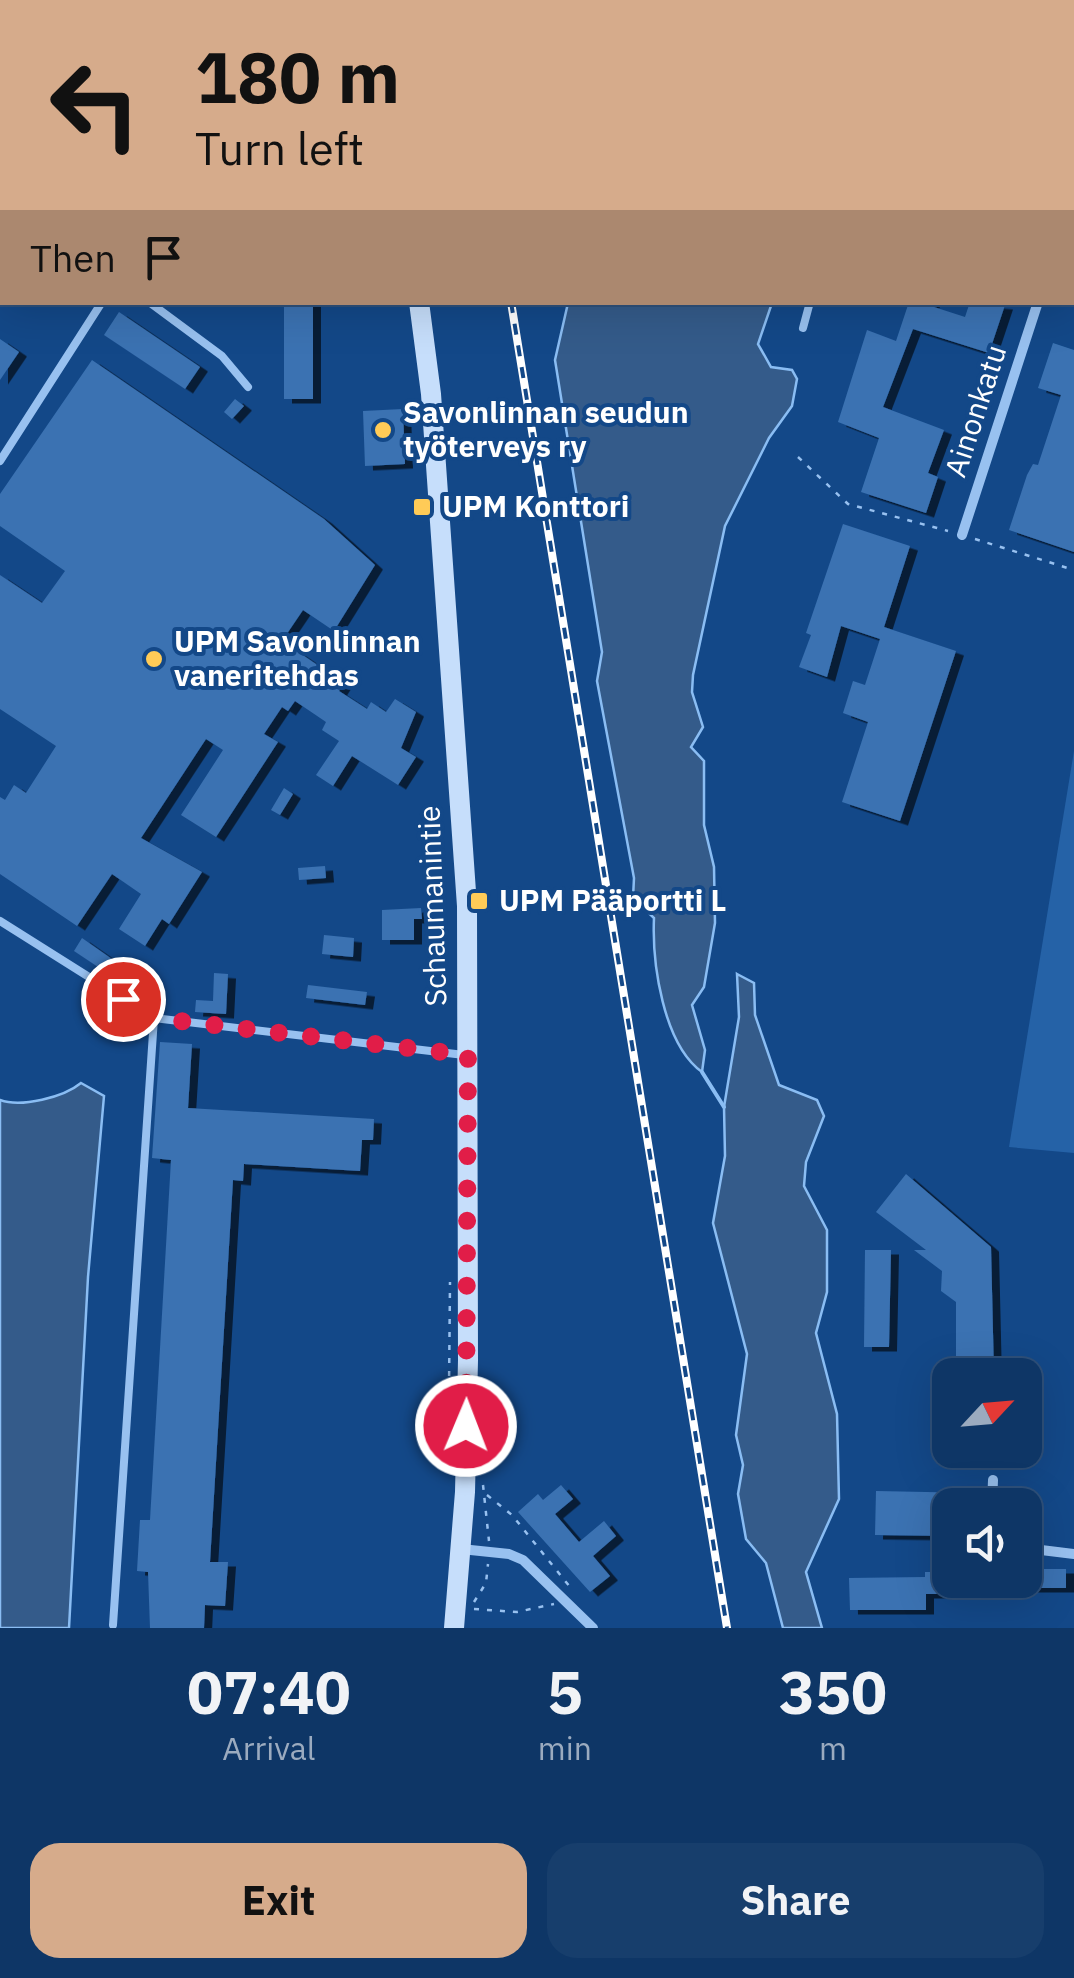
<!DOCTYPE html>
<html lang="en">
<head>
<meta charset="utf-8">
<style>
	:root { --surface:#0e3666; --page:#173e6c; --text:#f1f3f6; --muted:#9babbf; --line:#2e507a; --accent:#d6ab8b }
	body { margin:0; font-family:"IBM Plex Sans",sans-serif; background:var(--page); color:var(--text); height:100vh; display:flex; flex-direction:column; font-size:38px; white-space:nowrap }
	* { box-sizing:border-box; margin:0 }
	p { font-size:32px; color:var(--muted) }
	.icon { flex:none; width:55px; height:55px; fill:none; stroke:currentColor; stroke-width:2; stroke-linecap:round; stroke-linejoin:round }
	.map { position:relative; height:1628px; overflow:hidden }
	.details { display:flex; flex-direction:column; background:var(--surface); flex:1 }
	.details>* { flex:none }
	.top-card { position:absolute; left:0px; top:0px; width:1075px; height:305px; box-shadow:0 10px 40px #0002,0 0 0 2px var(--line); background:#d6ab8b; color:#111; overflow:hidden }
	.needle { width:65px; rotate:64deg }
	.controls { position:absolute; left:932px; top:1358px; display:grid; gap:20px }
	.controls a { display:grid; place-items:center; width:110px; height:110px; border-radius:20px; background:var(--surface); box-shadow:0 10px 40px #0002,0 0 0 2px var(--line); font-size:50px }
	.pin { position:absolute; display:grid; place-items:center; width:85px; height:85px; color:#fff; margin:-42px; border:5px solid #fff; border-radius:50%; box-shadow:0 2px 10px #0007 }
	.me { position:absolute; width:110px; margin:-55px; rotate:1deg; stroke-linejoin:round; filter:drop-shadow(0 0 8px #0008) }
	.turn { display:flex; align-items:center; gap:35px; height:210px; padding:0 30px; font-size:45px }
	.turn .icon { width:130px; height:130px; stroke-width:2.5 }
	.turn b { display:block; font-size:70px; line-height:85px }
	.then { display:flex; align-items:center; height:95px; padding:0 30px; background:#0003; gap:20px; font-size:38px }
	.eta { display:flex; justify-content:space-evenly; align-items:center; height:170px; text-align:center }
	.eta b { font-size:60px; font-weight:700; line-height:70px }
	.cta { display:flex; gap:20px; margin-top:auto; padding:20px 30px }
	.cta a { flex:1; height:115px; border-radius:30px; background:var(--accent); color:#111; font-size:40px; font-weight:700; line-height:115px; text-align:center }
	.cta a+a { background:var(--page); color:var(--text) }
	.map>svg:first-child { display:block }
</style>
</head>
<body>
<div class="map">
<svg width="1074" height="1628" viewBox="0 0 1074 1628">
	<defs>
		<filter id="shadow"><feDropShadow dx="8" dy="4.5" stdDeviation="0" flood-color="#0009"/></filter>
	</defs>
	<rect width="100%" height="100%" fill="#134888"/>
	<path fill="#2562a7" d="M1074,751V1153L1009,1147Z"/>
	<path fill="#345b8a" stroke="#8abdf3" stroke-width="2.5" d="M675,0H874L674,2Z
		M568,303H772L758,344L771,367L792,370L797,379L792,406L769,438L725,526L693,675L692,692L703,727L691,747L704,761V825L714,867L715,923L704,987L692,1005L705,1050L702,1072C663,1044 652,963 654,918L633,898L634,878L597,681L602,652L555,360Z
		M737,974L754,983L755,1015L779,1085L817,1100L824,1116L806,1162L804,1186L827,1230V1292L816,1333L837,1414L839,1499L806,1572L822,1628H783L766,1563L746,1539L738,1494L743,1465L736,1435L747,1354L713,1223L725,1156L724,1107L739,1017Z
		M81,1083L104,1096L88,1277L69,1628H0V1100C21,1108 64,1097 81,1083Z"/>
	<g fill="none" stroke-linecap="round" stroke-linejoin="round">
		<path stroke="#8abdf3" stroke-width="4" d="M702,1072L724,1107"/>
	</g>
	<path fill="#3b72b2" filter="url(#shadow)" d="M284,302H313V399H284Z
		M909,302H932L931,306L965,317L970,302L1005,305L989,353L913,329L883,407L944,430L928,473L938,477L926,513L861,492L879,438L838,422L867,330L896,341Z
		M119,312L200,367L185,389L104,335Z
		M0,339L19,352L0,380Z
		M1053,343L1074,350V552L1009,530L1027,475L1033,464L1038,465L1061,395L1038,388Z
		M92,360L324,519L375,565L334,631L303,610L282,641L344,683L339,691L367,709L371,702L386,712L395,699L416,712L401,748L416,757L398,785L352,756L333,786L316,775L339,741L322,730L326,722L295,701L288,711L282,707L264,734L278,742L216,837L181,815L223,750L206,739L141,838L202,872L169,924L162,919L145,946L119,929L141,894L112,874L77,926L0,874V797L5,800L14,785L26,793L56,746L0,709V575L42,603L65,571L0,526V494Z
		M235,399L244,406L232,419L224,412Z
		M403,409L405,464L365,466L363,411Z
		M843,524L910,546L884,627L956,651L900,821L842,802L868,722L843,713L853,681L865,685L880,639L841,626L827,677L799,667L811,635L806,633Z
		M284,788L293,794L280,815L271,810Z
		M325,866L326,878L299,880L298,868Z
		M421,908L422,919H414V940H382V910Z
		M324,935L354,938L353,957L322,954Z
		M82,938L112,959L104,971L74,951Z
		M214,973L228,974L226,1014L195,1012L196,1000L213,1001Z
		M308,985L367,992L365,1005L306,998Z
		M160,1042L192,1044L188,1108L374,1119L373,1140H362L360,1171L244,1164L243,1181L233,1180L210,1562H228L225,1606L205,1605L204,1628H150L148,1572L137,1571L140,1520H150L171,1160L152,1158Z
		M906,1174L991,1247L994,1375H956V1302L941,1291L942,1271L914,1250H926L876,1212Z
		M865,1250H891L889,1347H864Z
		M561,1485L573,1499L555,1514L579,1542L604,1521L616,1536L593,1556L610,1576L590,1592L518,1512L538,1494L543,1500Z
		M876,1491L976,1493V1505H950V1536L875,1535Z
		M1029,1569H1066V1588H1029Z
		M925,1572H950V1580H984V1594H926V1610H850L849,1578L925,1577Z"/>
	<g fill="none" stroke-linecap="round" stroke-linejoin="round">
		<path stroke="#98c1f0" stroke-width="2.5" stroke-dasharray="5 8" stroke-linecap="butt" d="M518,2L520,0
			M798,457L848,504L948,531
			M975,539L1074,570
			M449,1389L450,1282
			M483,1485L489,1541
			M487,1495L512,1515L570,1587
			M474,1602L486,1583L488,1564
			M474,1609L517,1612L554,1604"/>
		<path stroke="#98c1f0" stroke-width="8" d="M642,2L643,0
			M894,2L895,0
			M149,302L222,356L248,387
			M803,328L810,302
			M0,461L102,302
			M0,921L154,1018
			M113,1625L154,1018L464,1055"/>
		<path stroke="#98c1f0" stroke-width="10" d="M181,0V2
			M602,2L603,0
			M1072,200L1074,195
			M962,535L1038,302
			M992,1505L993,1480
			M1025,1548L1074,1554
			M461,1549L509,1554L523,1560L593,1628"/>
		<path stroke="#c6defb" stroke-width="20" d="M485,2L488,0
			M419,302L431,394L467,906L468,1360L465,1492L454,1628"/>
		<defs>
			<path id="rail" d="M460,0L461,2
				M511,302L727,1628"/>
		</defs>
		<use href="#rail" stroke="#fff" stroke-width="8"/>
		<use href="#rail" stroke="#134888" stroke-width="4" stroke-dasharray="11" stroke-linecap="butt"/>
	</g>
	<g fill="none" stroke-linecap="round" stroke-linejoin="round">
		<path stroke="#e11d48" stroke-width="18" stroke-dasharray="0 32.4" d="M123,999L154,1018L468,1055L466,1426"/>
	</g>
	<g fill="#ffcb57" stroke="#134888" stroke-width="4">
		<circle cx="383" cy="430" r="10"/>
		<rect x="412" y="497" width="20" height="20" rx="5"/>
		<circle cx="154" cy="659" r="10"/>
		<rect x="469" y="891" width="20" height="20" rx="5"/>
	</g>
	<g text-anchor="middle" stroke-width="8" stroke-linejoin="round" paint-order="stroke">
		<g font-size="30" fill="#fff" stroke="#134888">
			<text transform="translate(976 411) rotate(-72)" y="10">Ainonkatu</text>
			<text transform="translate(433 906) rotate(-92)" y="10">Schaumanintie</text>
		</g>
		<g font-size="30" font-weight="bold" fill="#fff" stroke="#134888" text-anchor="start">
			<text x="403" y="423">Savonlinnan seudun<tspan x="403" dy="34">työterveys ry</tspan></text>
			<text x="442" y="517">UPM Konttori</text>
			<text x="174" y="652">UPM Savonlinnan<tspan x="174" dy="34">vaneritehdas</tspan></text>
			<text x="499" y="911">UPM Pääportti L</text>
		</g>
	</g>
</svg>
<div class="controls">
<a><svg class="needle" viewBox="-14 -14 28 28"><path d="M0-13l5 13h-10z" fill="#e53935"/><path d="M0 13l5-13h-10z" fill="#9babbf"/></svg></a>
<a><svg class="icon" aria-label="sound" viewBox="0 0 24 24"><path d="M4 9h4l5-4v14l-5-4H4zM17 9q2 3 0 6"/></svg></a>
</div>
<div class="pin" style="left:123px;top:999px;background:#d93025"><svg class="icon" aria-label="arrive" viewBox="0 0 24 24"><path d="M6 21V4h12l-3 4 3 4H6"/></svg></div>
<svg class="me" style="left:466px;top:1426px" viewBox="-20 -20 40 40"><circle r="17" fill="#e11d48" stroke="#fff" stroke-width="3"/><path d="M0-11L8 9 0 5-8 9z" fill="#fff"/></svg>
<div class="top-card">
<div class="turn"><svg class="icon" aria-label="left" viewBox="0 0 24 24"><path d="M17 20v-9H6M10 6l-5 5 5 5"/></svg><div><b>180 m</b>Turn left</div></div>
<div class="then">Then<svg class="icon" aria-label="arrive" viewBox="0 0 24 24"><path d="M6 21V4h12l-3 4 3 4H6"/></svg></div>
</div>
</div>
<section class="details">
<div class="eta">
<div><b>07:40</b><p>Arrival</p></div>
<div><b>5</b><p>min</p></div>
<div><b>350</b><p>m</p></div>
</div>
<div class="cta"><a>Exit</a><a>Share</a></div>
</section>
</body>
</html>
